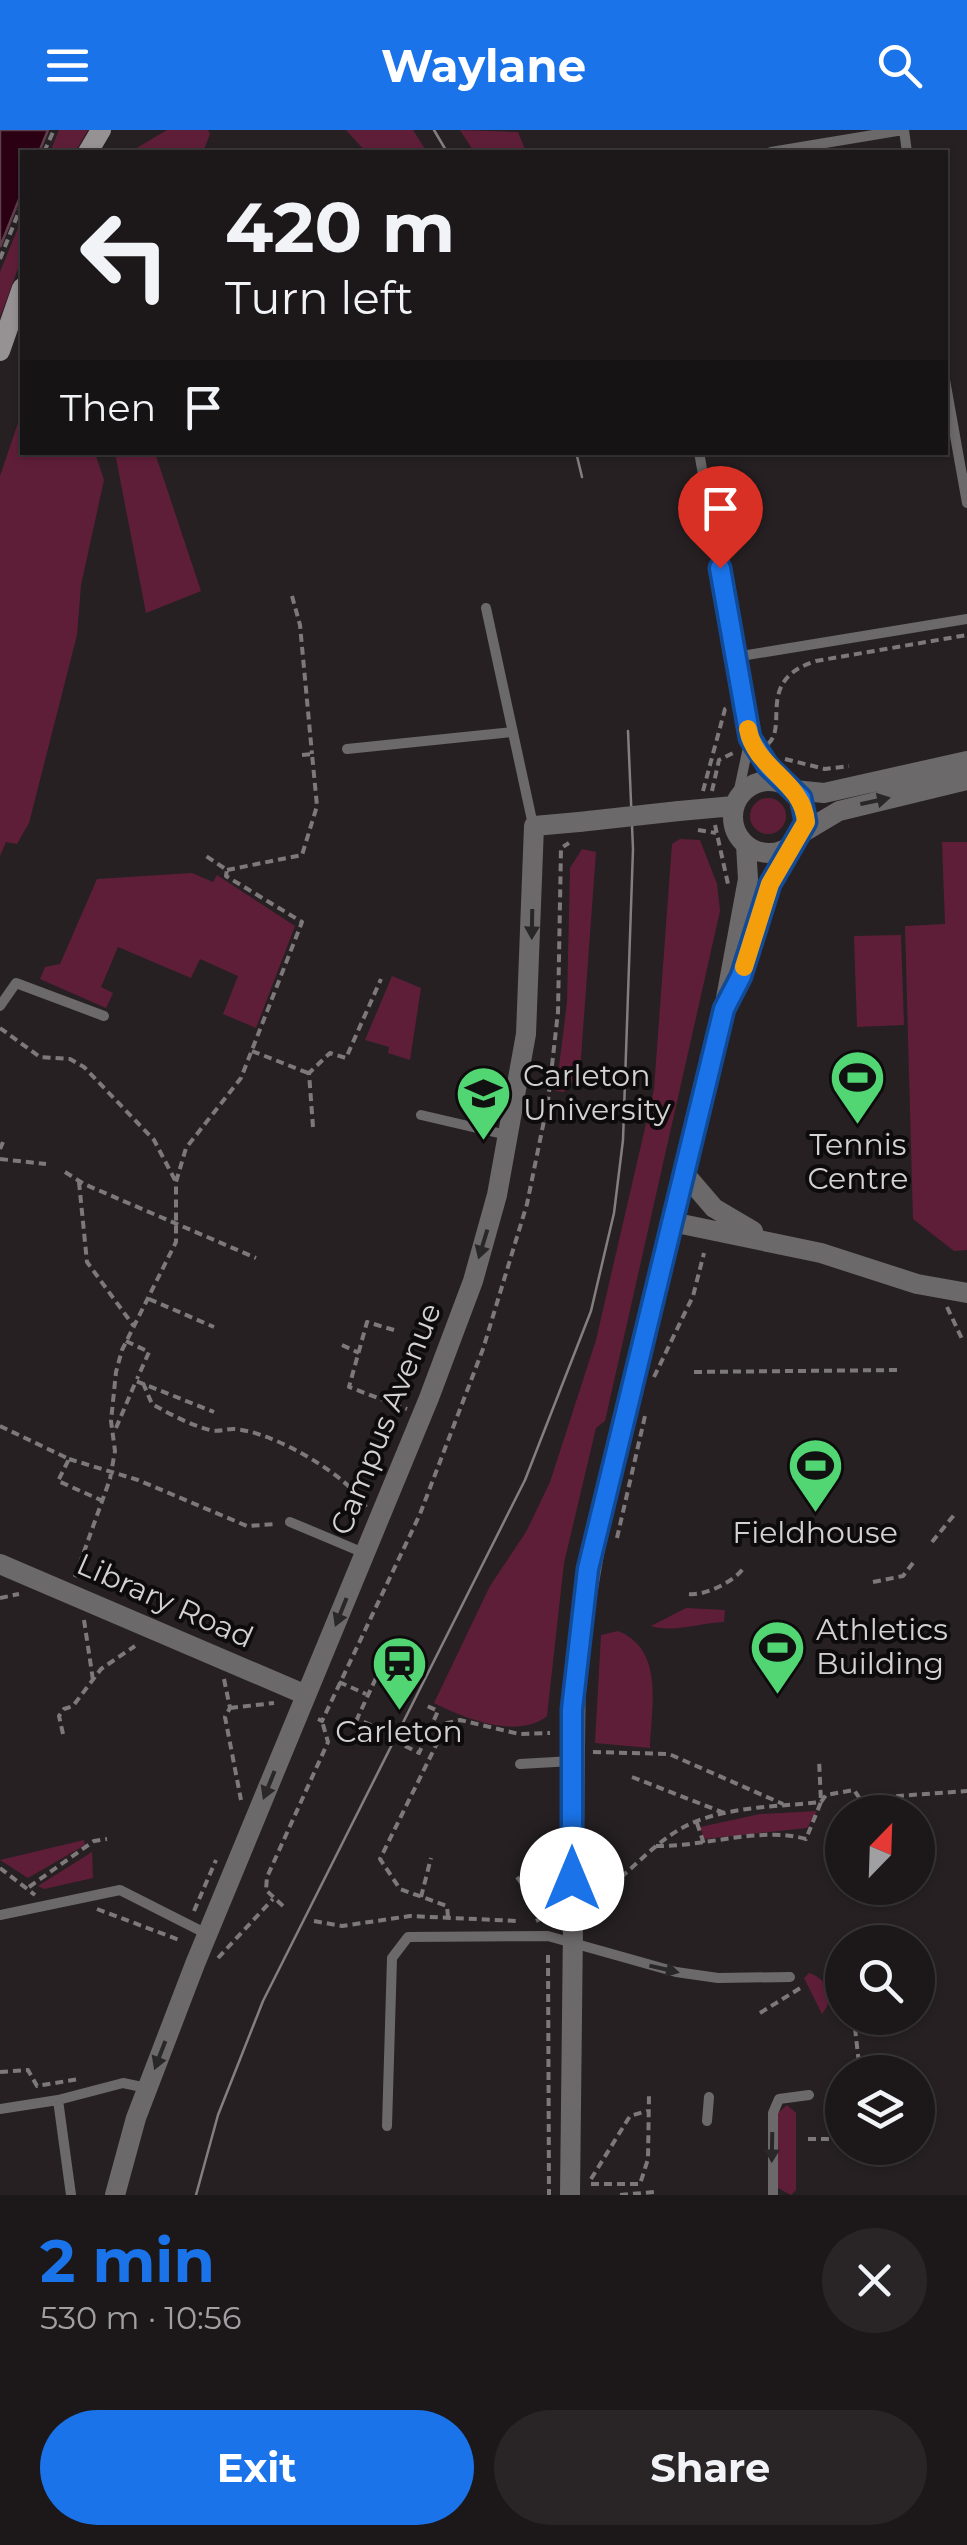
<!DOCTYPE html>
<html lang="en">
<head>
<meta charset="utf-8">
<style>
	:root { --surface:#1c181a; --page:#292527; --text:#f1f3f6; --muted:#a0a0a2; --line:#3a3739; --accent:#1a73e8 }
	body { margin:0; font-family:Montserrat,sans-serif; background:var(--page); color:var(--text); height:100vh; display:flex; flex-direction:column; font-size:38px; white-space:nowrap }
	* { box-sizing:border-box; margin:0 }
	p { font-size:32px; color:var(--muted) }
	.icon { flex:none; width:55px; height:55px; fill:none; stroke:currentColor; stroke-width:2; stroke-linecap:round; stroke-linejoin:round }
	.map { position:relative; height:2065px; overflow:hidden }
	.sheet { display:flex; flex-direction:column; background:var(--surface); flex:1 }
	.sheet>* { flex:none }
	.top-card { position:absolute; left:20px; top:20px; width:928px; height:305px; border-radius:0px; box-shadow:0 2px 8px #0004,0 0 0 2px var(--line); background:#1c181a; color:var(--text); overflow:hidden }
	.needle { width:65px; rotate:23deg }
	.fabs { position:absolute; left:825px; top:1665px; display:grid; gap:20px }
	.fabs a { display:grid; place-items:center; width:110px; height:110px; border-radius:50%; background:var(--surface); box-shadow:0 2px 8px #0004,0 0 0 2px var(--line); font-size:50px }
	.pin { position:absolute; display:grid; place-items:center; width:85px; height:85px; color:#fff; margin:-102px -42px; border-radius:50% 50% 50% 0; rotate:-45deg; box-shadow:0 0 10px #0007 }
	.pin .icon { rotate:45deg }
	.me { position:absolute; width:110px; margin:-55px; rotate:0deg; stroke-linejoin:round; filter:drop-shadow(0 0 8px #0008) }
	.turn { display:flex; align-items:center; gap:35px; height:210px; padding:0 40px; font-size:45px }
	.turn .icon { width:130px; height:130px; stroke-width:2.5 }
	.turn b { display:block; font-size:70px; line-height:85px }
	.then { display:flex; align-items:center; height:95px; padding:0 40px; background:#0003; gap:20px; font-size:38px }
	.round { display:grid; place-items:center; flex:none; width:105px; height:105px; border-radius:52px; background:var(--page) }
	.overview { display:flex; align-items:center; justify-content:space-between; height:170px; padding:0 40px }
	h1 { font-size:60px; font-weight:700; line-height:75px; color:var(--accent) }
	.primary-button { display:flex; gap:20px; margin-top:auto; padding:20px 40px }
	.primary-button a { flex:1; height:115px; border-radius:60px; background:var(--accent); color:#fff; font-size:40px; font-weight:700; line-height:115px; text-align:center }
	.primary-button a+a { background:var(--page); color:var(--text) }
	header { display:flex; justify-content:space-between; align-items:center; height:130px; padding:0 40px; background:var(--accent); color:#fff; font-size:45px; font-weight:700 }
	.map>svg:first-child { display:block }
</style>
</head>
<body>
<header><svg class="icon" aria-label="menu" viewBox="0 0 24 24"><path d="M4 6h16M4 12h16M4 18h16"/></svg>Waylane<svg class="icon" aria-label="search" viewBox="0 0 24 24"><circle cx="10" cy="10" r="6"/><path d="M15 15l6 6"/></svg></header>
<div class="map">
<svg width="967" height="2065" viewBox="0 0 967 2065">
	<rect width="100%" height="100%" fill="#262022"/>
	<path fill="#5f1e38" d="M59,0H88L75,22H50Z
		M167,0H208L210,4L203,22H130Z
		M346,0H413L427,22H366Z
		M460,0L518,2L526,22H474Z
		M22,88V128L0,187V142Z
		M22,281V322L95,323L104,350L81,455L77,505L29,693L17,714L6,712L0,726V346Z
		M115,323H155L201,461L146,483Z
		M750 686a18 18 0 1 1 36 0a18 18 0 1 1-36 0Z
		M680,709L700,710L717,754L720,781L605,1291L596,1298L564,1433L547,1586C517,1610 464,1588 434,1573L490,1456L526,1402L550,1352L596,1210L654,959L672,714Z
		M942,712H967V1120L954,1121L913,1089L905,796L945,794Z
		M582,719L596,722L580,941L564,962L556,961L567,872L570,738Z
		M192,743L213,752L217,745L295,796L256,898L223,884L238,846L200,829L191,848L118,817L101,857L113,863L106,878L40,849L45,837L60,834L97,749Z
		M901,805L904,895L857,897L854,806Z
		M392,846L421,858L410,930L388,923L389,917L365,910Z
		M686,1478L725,1480L724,1492C699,1493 675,1503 651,1496Z
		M618,1501C665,1520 651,1577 650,1618L595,1613L601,1505Z
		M817,1681L807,1698L704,1709L700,1697L760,1684Z
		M84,1710L85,1715L28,1748L0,1730Z
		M92,1722L93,1748L44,1759L38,1756Z
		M809,1843C829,1850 836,1867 822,1884L804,1848Z
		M787,1975L796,1983V2060L791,2065L778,2058L777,1984Z"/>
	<path fill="#2c0013" stroke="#5e3f4c" stroke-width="2.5" d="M0,0H48L39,22H22V62L0,117Z"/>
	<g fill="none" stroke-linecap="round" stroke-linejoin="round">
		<path stroke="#7d787a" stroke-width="4" stroke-dasharray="8 5" stroke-linecap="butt" d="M44,22L54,0
			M0,129L22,74
			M292,466L300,495L312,624
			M768,614C789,595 755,550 816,531L967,505
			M785,629L825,639L849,636
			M703,661L725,579L729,577
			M712,661L719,630L735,622
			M715,695L728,754
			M698,700L716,703
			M227,740L302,725L317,676L312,624L301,625
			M0,898L40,927L70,929L84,937L154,1010L176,1052
			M252,921L308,943
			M313,997L309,943L330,923L346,928L381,849
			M0,1019L3,1012
			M0,1029L46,1034
			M65,1042L84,1054L256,1128
			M79,1052L87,1132L133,1195
			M149,1169L214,1197
			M947,1177L963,1211
			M394,1200L367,1192L349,1257L407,1279
			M126,1211L149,1222L137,1249
			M342,1215L359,1223
			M694,1242L901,1240
			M654,1247L693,1166L704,1123
			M143,1253L152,1274C170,1284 190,1295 210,1300C219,1302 225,1299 233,1299C270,1300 349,1345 366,1377
			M0,1296L69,1329L58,1351L103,1371
			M116,1298L136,1251L214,1282
			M69,1329L138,1350L247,1396L276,1394
			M356,1358L368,1330
			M617,1408L645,1286
			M932,1412L954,1385
			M75,1447L110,1349L115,1321L111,1291L116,1242L122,1220L176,1112V1052L186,1018L241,948L302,792L226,746L227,740L203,724
			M873,1452L903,1446L913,1433
			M689,1464C705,1466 736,1451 744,1437
			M0,1468L19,1464
			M84,1490L93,1550
			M224,1549L230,1578L225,1587L241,1670
			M339,1552L366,1564
			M230,1578L274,1573
			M318,1589L322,1591L420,1384L483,1219L527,1074L548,971L558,882L561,718L569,713
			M371,1595L357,1589L376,1548L391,1554
			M63,1604L59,1586L64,1579L73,1576L101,1539L135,1516
			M405,1616L419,1623L438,1581L425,1575
			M593,1622L669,1624L783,1674
			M632,1647L727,1684
			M870,1668L967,1661
			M697,1693L704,1714
			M656,1716C705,1717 760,1696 806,1709L821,1672L819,1629
			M0,1738L35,1765
			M517,1747L546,1788
			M29,1757L94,1711L107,1709
			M421,1767L431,1728
			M590,1771C623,1751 648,1717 682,1698C722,1676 777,1677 821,1672L826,1665L854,1660L860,1669
			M283,1776L266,1760L267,1747L328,1612L322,1591
			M97,1779L182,1811
			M194,1781L216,1730
			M448,1787L447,1776L400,1759L380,1729L447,1593L460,1590L519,1604L550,1603
			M314,1791L342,1796L410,1786L517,1791
			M536,1791L554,1782
			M548,1825L549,2065
			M218,1828L273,1769
			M837,1880L842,1884
			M760,1883L802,1857
			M847,1888L855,1898L859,1934
			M0,1942L28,1940L37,1956L79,1949
			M808,2009H842
			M591,2049L630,1986L647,1981
			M591,2054H640L648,2029L649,1965
			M620,2065L654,2062"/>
		<path stroke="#6c696a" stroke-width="10" d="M904,0L907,22
			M771,22L903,0
			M945,250L967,373
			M699,322L750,608L737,669
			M486,478L533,695
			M735,527L967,489
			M750,609L784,653
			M347,619L513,602
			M0,876L16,853L104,886
			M421,985L507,1005
			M290,1392L364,1423
			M520,1634L572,1631
			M0,1785L120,1760L207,1804
			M58,1970L123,1953L147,1958
			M0,1979L58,1970L71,2065
			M707,1991L709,1967
			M387,1996L392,1828L408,1807L548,1806L676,1842L718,1848L790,1847
			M773,2065V1983L779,1969L809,1965"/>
		<path stroke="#6c696a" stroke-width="20" d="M684,1043L714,1078L753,1101
			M672,1092L821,1123L917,1154L967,1163"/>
		<path stroke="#6c696a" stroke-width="20" d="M733 687a36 36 0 1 1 72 0a36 36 0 1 1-72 0Z
			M794,660L824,663L967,631
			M679,681L734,676
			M802,703L839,681L967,650
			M737,855L770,754L788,718
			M0,1434L306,1565
			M115,2065L136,1988L195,1834L429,1268L473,1151L497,1065L526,904L534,696L579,692
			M570,2065L576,1527L605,1361L724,879L748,749L746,715"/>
		<path stroke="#969293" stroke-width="20" d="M88,22L101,0
			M0,221L22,158"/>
		<path stroke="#837e80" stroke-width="2.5" d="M434,0L447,22
			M576,322L582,347
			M196,2065L218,1985L263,1871L525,1350L591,1181L614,1083L623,1010L633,719L628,601"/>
		<path stroke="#6c696a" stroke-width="20" d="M579,692L679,681"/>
	</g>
	<defs><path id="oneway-solid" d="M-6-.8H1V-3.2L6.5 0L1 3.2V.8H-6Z" transform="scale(2.5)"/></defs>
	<g fill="#2a2728">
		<use href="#oneway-solid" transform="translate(875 671) rotate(-12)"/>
		<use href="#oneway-solid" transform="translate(532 794) rotate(91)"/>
		<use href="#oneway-solid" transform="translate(483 1114) rotate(107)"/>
		<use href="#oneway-solid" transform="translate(341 1482) rotate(112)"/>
		<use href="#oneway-solid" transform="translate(269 1655) rotate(112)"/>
		<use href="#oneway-solid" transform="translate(664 1839) rotate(13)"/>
		<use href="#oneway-solid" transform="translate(160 1925) rotate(111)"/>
		<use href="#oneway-solid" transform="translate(772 2017) rotate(91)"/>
	</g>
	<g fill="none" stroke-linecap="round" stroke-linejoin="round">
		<defs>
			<path id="route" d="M572,1749V1579L588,1439L724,879L741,846L770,754L806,692L801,668L768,636L750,608L720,438"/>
		</defs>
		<use href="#route" stroke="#114b97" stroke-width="25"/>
		<use href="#route" stroke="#1a73e8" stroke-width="18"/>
		<path stroke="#f59e0b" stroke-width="18" d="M744,837L770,754L806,692C803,651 755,639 748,599"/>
	</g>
	<defs>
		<symbol id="stadium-pin" viewBox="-11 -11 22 30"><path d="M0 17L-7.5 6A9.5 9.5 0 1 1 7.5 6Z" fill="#52d673" stroke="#0d0b0b"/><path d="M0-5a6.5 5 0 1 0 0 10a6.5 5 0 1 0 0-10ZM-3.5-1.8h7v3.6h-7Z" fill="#111"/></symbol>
		<symbol id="university-pin" viewBox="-11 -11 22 30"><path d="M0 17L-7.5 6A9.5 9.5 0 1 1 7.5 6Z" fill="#52d673" stroke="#0d0b0b"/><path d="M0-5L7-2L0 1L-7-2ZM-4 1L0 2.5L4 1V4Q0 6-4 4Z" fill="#111"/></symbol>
		<symbol id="station-pin" viewBox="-11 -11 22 30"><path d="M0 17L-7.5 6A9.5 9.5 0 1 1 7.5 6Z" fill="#52d673" stroke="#0d0b0b"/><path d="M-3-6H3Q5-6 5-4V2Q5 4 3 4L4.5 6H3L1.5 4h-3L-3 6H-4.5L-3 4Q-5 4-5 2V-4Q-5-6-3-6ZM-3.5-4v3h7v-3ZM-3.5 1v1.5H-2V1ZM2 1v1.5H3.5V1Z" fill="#111"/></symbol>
	</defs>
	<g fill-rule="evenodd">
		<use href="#stadium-pin" x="826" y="916" width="63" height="86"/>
		<use href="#university-pin" x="452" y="932" width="63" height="86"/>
		<use href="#stadium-pin" x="784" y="1304" width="63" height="86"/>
		<use href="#stadium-pin" x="746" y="1486" width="63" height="86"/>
		<use href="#station-pin" x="368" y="1502" width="63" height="86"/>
	</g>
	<g text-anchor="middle" stroke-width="8" stroke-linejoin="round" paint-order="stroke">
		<g font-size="30" fill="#d4d1d2" stroke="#0d0b0b">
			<text x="523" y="956" text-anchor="start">Carleton<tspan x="523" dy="34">University</tspan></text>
			<text x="858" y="1025">Tennis<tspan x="858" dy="34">Centre</tspan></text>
			<text x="815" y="1413">Fieldhouse</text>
			<text x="816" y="1510" text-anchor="start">Athletics<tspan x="816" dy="34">Building</tspan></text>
			<text x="399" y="1612">Carleton</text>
		</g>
		<g font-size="30" fill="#d4d1d2" stroke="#0d0b0b">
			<text transform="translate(386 1289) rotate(-68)" y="10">Campus Avenue</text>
			<text transform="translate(165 1471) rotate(24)" y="10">Library Road</text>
		</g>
	</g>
</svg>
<div class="fabs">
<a><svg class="needle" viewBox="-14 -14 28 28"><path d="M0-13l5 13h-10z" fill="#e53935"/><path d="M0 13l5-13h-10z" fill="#a0a0a2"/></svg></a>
<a><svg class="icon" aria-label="search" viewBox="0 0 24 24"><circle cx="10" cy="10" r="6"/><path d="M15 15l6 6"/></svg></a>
<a><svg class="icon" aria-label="layers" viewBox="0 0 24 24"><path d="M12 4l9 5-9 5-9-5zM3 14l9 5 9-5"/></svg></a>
</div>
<div class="pin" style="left:720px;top:438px;background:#d93025"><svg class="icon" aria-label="arrive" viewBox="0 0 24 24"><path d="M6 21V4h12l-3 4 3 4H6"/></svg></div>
<svg class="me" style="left:572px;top:1749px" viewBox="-20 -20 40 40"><circle r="19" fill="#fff"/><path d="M0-13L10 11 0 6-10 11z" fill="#1a73e8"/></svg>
<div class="top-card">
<div class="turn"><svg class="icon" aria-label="left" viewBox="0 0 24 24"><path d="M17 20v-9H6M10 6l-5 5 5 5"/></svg><div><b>420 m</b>Turn left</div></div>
<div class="then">Then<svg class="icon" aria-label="arrive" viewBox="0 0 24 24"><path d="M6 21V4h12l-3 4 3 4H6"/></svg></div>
</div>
</div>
<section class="sheet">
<div class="overview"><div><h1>2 min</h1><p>530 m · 10:56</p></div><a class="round"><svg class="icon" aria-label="close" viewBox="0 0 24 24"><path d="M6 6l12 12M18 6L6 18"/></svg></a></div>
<div class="primary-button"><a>Exit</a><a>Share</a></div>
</section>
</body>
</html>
